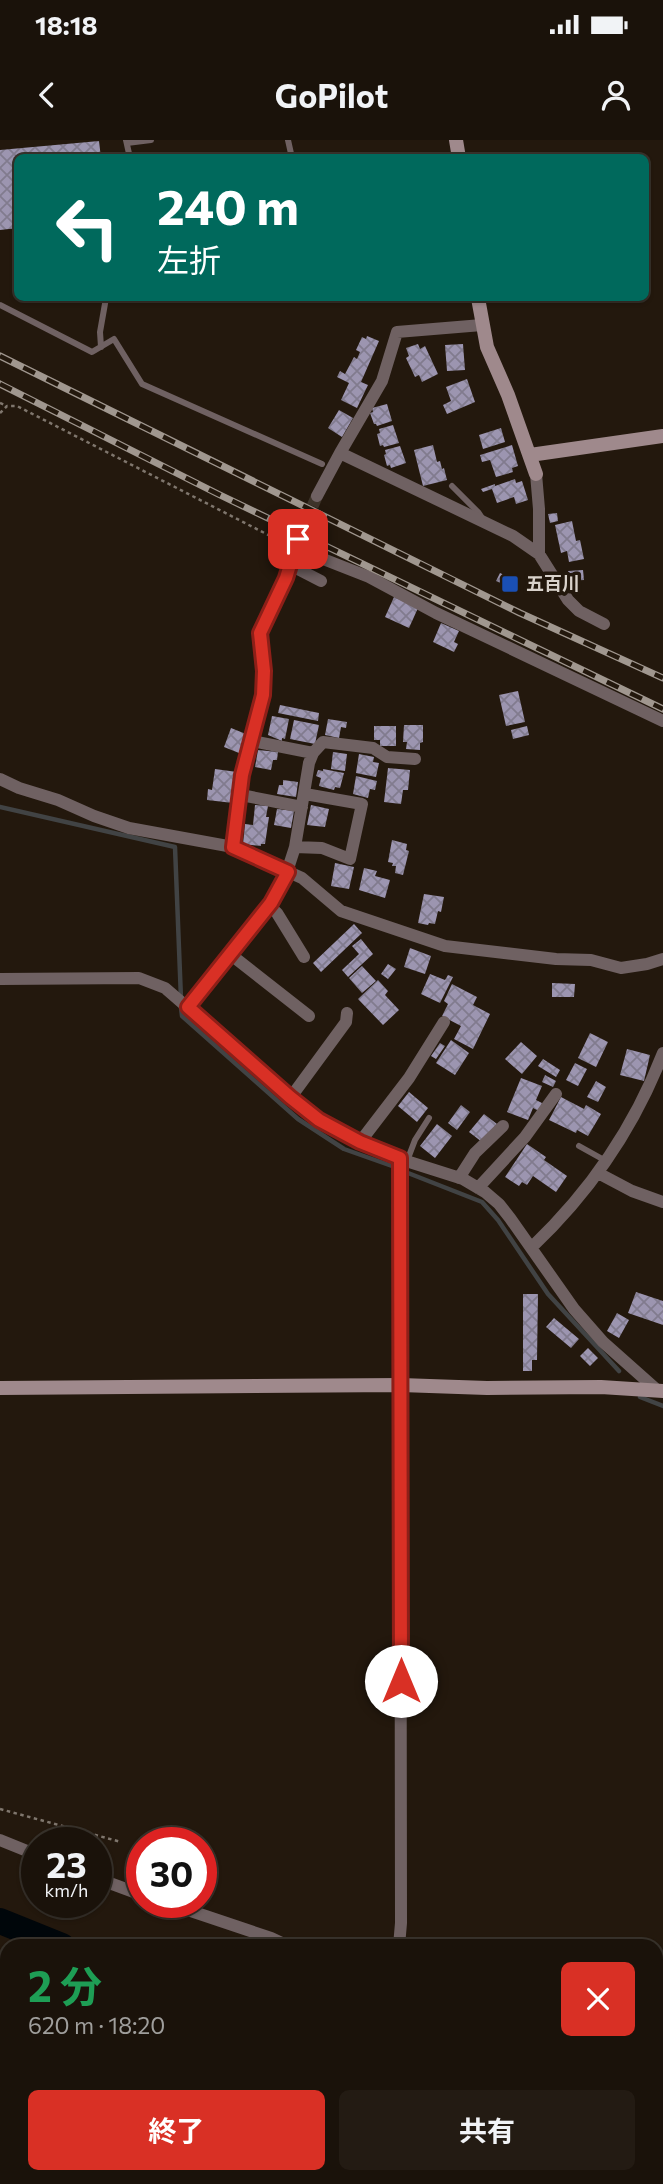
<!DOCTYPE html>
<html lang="ja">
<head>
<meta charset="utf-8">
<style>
	:root { --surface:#1a120a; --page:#231b13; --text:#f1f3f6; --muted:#9f9e9c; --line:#38322b; --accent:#d93025 }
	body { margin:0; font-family:Commissioner,"Noto Sans JP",sans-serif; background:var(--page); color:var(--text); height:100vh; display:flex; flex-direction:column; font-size:26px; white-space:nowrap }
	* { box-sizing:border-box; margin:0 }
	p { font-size:23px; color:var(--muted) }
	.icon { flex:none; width:38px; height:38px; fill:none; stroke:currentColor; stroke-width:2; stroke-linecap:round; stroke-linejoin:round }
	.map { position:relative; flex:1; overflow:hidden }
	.details { position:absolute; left:0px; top:1799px; width:663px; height:245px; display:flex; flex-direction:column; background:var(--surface); border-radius:21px 21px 0 0; box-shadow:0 2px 5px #0004,0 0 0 2px var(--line) }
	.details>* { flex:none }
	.banner { position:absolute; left:14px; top:14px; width:635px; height:147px; border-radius:10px; box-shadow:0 2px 5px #0004,0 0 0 2px var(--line); background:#00695c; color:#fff; overflow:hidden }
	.speed { position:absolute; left:21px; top:1687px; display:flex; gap:14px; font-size:35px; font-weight:700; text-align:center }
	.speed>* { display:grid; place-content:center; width:91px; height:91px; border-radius:50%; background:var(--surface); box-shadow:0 2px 5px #0004,0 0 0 2px var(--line); line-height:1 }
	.speed small { font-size:18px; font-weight:400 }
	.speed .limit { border:10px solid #d22; background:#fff; color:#111 }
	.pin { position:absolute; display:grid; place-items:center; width:60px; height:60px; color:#fff; margin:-30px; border-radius:14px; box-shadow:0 4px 10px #0006 }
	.me { position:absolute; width:77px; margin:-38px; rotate:0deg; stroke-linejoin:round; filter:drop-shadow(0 0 5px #0008) }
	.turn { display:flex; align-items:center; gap:24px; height:147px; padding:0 28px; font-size:32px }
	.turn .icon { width:91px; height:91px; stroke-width:2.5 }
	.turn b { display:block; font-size:49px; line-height:60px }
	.round { display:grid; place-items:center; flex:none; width:74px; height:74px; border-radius:10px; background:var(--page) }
	.overview { display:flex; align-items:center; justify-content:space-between; height:119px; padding:0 28px }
	h1 { font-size:42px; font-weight:700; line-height:52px; color:#1e9e55 }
	.cta { display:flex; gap:14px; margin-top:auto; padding:14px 28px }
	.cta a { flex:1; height:80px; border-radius:10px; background:var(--accent); color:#fff; font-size:28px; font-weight:700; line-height:80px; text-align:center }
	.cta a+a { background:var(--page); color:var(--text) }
	.status { display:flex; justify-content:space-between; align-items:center; height:49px; padding:0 35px; background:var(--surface); direction:ltr }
	.status svg { height:19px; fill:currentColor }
	header { display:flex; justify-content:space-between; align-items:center; height:91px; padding:0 28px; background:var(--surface); font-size:32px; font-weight:700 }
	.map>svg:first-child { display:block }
</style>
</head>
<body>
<div class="status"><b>18:18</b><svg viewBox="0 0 49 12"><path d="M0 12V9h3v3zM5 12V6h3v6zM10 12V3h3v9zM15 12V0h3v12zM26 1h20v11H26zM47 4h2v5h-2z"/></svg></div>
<header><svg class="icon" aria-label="back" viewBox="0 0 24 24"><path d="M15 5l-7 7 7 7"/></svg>GoPilot<svg class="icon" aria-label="person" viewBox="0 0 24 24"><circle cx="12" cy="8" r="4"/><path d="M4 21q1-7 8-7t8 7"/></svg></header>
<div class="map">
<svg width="663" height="2044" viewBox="0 0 663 2044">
	<defs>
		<pattern id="building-cross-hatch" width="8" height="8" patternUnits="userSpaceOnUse" patternTransform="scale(1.75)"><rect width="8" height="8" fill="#9c95b0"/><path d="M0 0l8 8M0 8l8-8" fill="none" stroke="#817b8e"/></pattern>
	</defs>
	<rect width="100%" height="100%" fill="#23180d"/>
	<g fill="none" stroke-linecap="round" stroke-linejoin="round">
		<path stroke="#414344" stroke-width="4.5" d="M0,667L175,707L181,859
			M181,868L182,876L298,979L344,1009L392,1026
			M408,1033L482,1062L498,1080L548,1154L619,1231
			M640,1257L663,1266"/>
		<path stroke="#00060a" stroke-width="26" d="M0,1781L62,1806
			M485,2037L492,2044"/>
	</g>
	<path fill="url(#building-cross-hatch)" d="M99,1L101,18H18V88L0,90V10Z
		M367,196L379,201L361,242L368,245L357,268L341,260L349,243L337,237L340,231L345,234L354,217L357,219L360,212L356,210L362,197L366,199Z
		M418,204L420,209L425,206L438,234L422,242L419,235L415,237L406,218L409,216L406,208Z
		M463,204L465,230L447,231L445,205Z
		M467,239L475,262L447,274L443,265L451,261L446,247Z
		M387,264L392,281L377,286L376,284H374L370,273L373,272L372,268Z
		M339,270L353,278L342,297L328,288Z
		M393,285L399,303L384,307L383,305L380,306L377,294L380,293L379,289Z
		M501,288L505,302L483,309L479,295Z
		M433,305L437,322L440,321L442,329L444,328L447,340L423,346L414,310Z
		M512,305L518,326L512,328L513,332L496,337L490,320L482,322L480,315Z
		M400,306L406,323L391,328L390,325L387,326L384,315L386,314L385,310Z
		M515,339L516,343L522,341L528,360L516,364L514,357L497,363L492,349L483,352L481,349L495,344V346Z
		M557,373L558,381L550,383L548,374Z
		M572,381L576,401L580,400L584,419L569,422L567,411L561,413L555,385Z
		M583,430L584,440L569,441L568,431Z
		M500,433L519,442L516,450L496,441Z
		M394,457L418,468L409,488L385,477Z
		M441,483L459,491L454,502L458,504L454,512L433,502Z
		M518,551L525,582L506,586L499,555Z
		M280,565L319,573L318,581L278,573Z
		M272,576L289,579L285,599L282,598V601L268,595Z
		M328,579L347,582L346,588L341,587L339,598L325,595Z
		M294,580L319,585L315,604L290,599Z
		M404,585H423V602L420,603V610L406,609L407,602H403Z
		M374,586H396V606H380V600H374Z
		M527,586L529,595L513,599L511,590Z
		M231,588L246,594L239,613L224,607Z
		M258,610L278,612L277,620H273L271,630L255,627Z
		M333,612L347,614L345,631L331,629Z
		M359,614L374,617L373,622L379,623L376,637L356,633Z
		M388,628L410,630L408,650H403L401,664L384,662Z
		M215,629L237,632L233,663L207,660L208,649L212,650Z
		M323,629L344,633L340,648L335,647L334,650L319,646L321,638L316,636L318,630L323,631Z
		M356,636L377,641L375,650L370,649L368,658L353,654Z
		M283,640L298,642L296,657L277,654L279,645H283Z
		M255,665L268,666L266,677H269L265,704H261V706L243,704L245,684L253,685Z
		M311,665L329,669L325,687L307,685Z
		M277,669L294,671L291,688L274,685Z
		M392,700L407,704L406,710L409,711L403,735L395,733L396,726H392L393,723L388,722Z
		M335,723L354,727L349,749L331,746Z
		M364,728L377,731L375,736L390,740L385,758L359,750Z
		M424,754L444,757L441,772L438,771L435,784L429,783L428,785L418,783Z
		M354,784L362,793L321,832L313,823Z
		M361,799L373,814L348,837L342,830L359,814L352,806Z
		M410,808L431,816L425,834L404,827Z
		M388,824L396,829L388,839L381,834Z
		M362,826L376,841L362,853L349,838Z
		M430,834L445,840L448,835L453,837L440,863L421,854Z
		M378,840L388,851L385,855L399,870L383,885L358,859Z
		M552,843L575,844L574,857H552Z
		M452,844L477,857L473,865L490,874L473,909L454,899L461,886L442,876L448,864L444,861Z
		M590,893L608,902L596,927L578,918Z
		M451,900L469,913L455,935L436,923Z
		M521,902L537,916L522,934L505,919Z
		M440,903L445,906L436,919L431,916Z
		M627,909L650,915L644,941L620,935Z
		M543,919L560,930L556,937L538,926Z
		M575,923L587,929L578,946L566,940Z
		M545,935L556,941L553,947L542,942Z
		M521,938L542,946L536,960L542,963L539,971L533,968L528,980L507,972Z
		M596,941L606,947L598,962L587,957Z
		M409,952L428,968L417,982L398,966Z
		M561,957L584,969L586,965L601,974L588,996L577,990L576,993L549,980Z
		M461,965L470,972L457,990L448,983Z
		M484,974L497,984L482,1002L469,992Z
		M437,984L452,996L435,1018L420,1006Z
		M527,1004L546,1017L544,1020L567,1036L556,1052L533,1036L527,1045L522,1042L519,1046L505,1037Z
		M636,1152L663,1161V1185L628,1173Z
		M523,1154H538L537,1220H532V1231H523Z
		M617,1173L629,1180L619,1198L607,1191Z
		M554,1178L579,1199L571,1208L546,1187Z
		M588,1208L598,1218L590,1226L580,1216Z"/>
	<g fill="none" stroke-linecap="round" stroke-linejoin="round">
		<path stroke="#3e342a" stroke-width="12" stroke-dasharray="12 6" stroke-linecap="butt" d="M298,399L317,356"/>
		<path stroke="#7f766d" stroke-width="2.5" stroke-dasharray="3.5 3.5" stroke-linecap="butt" d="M0,263L7,266
			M0,273L7,266H17L282,402
			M0,1669L121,1702"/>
		<path stroke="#6f6162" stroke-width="6" d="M126,0L130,18
			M288,0L292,18
			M127,3L151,0
			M0,165L92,212L114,199L142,244L322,324
			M101,207L100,192L106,158
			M452,346L478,372L482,378
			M579,1006L606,1021
			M407,1021L415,1000L429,978"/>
		<path stroke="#6f6162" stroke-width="12" d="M482,185L397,192L382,241L340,313L513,396L539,414
			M536,334L539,369V414L568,460L579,471L604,484
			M317,356L340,313
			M298,399L286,437L260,493L264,531L263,555L242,635L233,707L302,738L341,771L445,806L556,819L591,820L621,828L647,824L663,819
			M295,408L369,437L436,473L663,581
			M290,425L321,441
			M252,601L313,613
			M0,639L19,648L58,660L94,676L129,688L233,707
			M241,655L302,667
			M295,707L322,708L350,719L362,664L305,654
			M269,766L277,773L304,817
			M230,814L309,876
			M0,839L139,838L165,848L291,957L319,980L360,1002L400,1019L463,1039L485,1052L499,1064L510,1078L574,1169L603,1202L657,1250
			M188,867L271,763L284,741L295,707L309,623L313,613L323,602L373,608L387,617L415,619
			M291,957L346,882L347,873
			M360,1002L409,938L444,882
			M598,1033L632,1051L663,1062
			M459,1038L475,1013L503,986
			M478,1048L525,997L556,954
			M532,1107C590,1052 634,988 663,913
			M0,1700L37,1715
			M96,1738L142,1755
			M164,1762L271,1798L288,1806
			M399,1806L401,1783L400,1019
			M0,1895L7,1897
			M656,1914H663
			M0,1998L7,1993
			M349,2037L357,2044
			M589,2037L594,2044"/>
		<path stroke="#9f898c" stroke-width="14" d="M456,0L459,18
			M478,158L487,207L508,255L536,334
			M530,315L663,296
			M0,1248L401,1245L487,1248L601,1247L663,1251"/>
		<defs>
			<path id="rail" d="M0,216L520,473L663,538
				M0,244L218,354L663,569"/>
		</defs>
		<use href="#rail" stroke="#a0978f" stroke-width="7"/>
		<use href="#rail" stroke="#23180d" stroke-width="4.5" stroke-dasharray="13" stroke-linecap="butt"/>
	</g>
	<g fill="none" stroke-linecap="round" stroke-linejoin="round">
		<defs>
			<path id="route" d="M298,399L286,438L260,493L264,531L263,555L242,635L233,707L288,732L271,763L188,867L290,957L319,980L360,1002L400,1018L401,1541"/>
		</defs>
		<use href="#route" stroke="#8d1f18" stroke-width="18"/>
		<use href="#route" stroke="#d93025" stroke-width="12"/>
	</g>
	<rect fill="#1a4fb4" stroke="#23180d" stroke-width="2.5" x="501" y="435" width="18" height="18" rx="3.5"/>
	<g text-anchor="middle" stroke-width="7" stroke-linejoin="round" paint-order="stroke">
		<g font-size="18" font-weight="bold" fill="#d9d2cb" stroke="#23180d" text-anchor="start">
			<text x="526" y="450">五百川</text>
		</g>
	</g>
</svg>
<div class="speed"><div>23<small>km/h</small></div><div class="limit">30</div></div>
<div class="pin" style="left:298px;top:399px;background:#d93025"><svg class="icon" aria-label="arrive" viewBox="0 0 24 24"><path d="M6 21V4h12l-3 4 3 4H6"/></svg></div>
<svg class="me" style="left:401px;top:1541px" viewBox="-20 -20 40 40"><circle r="19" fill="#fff"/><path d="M0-13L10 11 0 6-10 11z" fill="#d93025"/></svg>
<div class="banner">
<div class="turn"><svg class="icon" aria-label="left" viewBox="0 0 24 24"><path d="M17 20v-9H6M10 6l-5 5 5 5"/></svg><div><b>240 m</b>左折</div></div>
</div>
<section class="details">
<div class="overview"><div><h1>2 分</h1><p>620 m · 18:20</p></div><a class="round" style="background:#d93025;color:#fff"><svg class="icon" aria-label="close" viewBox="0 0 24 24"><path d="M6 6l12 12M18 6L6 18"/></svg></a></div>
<div class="cta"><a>終了</a><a>共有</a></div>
</section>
</div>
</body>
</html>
